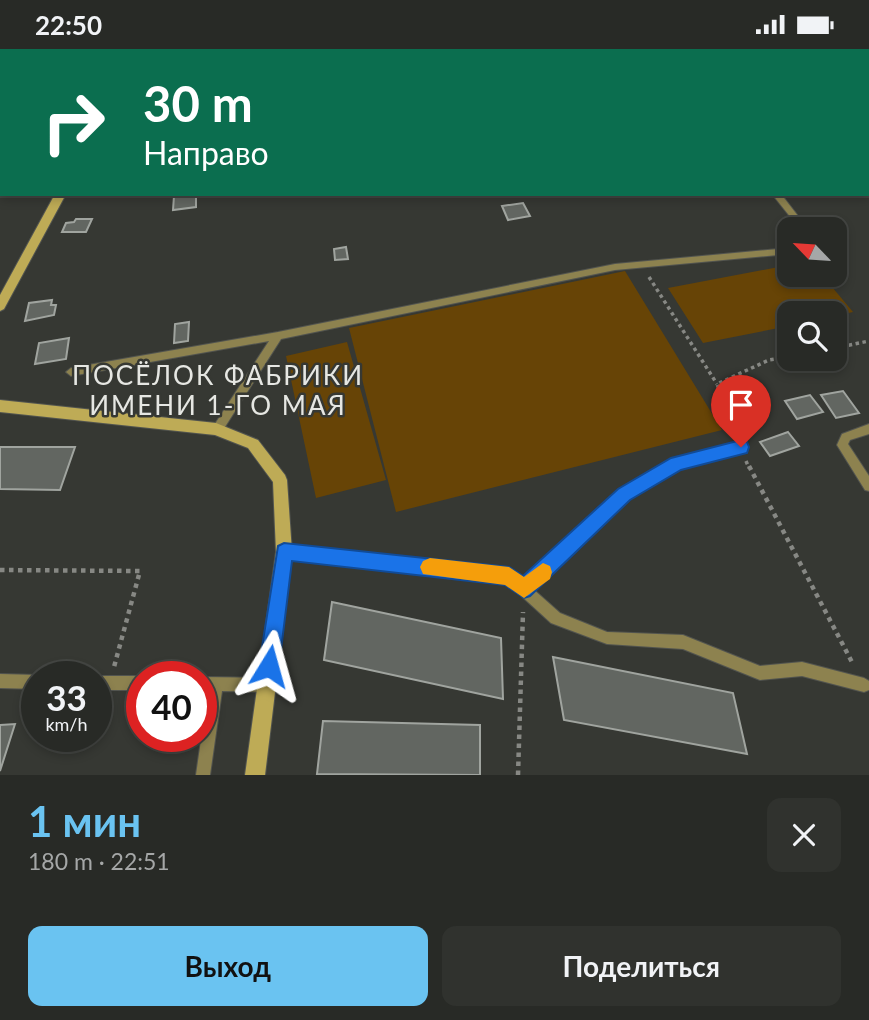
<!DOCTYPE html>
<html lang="ru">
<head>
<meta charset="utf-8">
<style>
	:root { --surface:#282a26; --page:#30322e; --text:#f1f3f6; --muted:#a5a7a7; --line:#444643; --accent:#6ac3f1 }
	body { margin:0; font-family:Lato,sans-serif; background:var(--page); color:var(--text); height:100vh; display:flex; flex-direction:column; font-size:26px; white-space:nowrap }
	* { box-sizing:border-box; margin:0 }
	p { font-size:23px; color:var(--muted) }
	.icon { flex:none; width:38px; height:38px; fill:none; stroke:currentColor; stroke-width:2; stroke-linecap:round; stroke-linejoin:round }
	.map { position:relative; height:726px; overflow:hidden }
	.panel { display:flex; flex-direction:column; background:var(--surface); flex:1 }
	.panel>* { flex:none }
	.top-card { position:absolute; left:0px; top:0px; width:870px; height:147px; box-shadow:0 4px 10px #0003,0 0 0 2px var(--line); background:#0b6e4f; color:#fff; overflow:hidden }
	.needle { width:46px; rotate:295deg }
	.tools { position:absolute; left:777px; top:168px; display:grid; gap:14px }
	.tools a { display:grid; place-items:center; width:70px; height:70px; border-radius:14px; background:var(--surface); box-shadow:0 4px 10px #0003,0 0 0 2px var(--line); font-size:35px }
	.speed { position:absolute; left:21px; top:612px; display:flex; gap:14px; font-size:35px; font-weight:700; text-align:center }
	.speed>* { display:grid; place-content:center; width:91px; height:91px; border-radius:50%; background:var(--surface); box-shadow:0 4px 10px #0003,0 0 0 2px var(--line); line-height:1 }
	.speed small { font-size:18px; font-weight:400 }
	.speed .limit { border:10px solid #d22; background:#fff; color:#111 }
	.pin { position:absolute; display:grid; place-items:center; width:60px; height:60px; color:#fff; margin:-72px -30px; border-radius:50% 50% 50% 0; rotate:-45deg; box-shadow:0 0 7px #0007 }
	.pin .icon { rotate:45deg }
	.me { position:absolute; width:77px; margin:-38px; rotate:8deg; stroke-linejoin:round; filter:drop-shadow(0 0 5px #0008) }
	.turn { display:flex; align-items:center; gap:24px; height:147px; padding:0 28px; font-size:32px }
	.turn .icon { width:91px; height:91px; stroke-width:2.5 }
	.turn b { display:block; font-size:49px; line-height:60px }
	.round { display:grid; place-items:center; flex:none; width:74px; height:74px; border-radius:14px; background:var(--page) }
	.head { display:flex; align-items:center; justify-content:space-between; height:119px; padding:0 28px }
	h1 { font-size:42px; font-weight:700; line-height:52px; color:var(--accent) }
	.cta { display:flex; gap:14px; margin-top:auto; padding:14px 28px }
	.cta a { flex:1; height:80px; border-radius:14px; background:var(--accent); color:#111; font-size:28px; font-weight:700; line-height:80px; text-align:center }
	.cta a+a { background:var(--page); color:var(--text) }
	.status { display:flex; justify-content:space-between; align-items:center; height:49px; padding:0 35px; background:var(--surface); direction:ltr }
	.status svg { height:19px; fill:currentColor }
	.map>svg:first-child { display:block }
</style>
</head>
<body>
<div class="status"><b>22:50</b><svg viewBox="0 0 49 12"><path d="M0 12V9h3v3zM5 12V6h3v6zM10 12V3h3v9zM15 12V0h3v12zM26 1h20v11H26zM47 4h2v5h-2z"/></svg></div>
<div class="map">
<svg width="869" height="726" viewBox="0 0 869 726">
	<rect width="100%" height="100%" fill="#363833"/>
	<path fill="#674406" d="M789,216V226H822L853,263L835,267V264H789V277L703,294L668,239Z
		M625,222L722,381L396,463L349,279Z
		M347,293L386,431L316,449L286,307Z"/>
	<path fill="#626661" stroke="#a0a49f" stroke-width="2" d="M196,145V158L173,161L174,147Z
		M523,154L530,167L508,171L502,157Z
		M76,170H92L86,183H62L66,174L74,173Z
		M346,198L348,210L335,211L334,200Z
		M52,251L51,256H56L54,266L25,272L29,254Z
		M189,273L188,292L174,294L175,275Z
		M69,289L66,310L35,315L39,294Z
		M843,342L859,364L836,369L821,346Z
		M810,346L823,363L797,370L785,352Z
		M788,383L799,397L770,407L760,393Z
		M0,398H75L60,441L0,440Z
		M332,553L501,589L503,650L324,611Z
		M553,608L733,644L747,705L564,671Z
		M323,672L480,676V726L317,725Z
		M15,675L0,722V676Z"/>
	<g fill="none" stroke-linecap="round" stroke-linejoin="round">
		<defs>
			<path id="lane" d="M517,0H523L524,2H518Z
				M0,18H2V22H0Z
				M0,70H2V74H0Z
				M0,94H2V98H0Z
				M772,145H781L808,180H800Z
				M789,199V205L615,221L281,290L221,384L217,386L213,384L212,381L213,378L269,292L71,327L66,323L71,319L278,283L615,215Z
				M869,375V385L850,391L848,395L869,427V442L865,441L837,396L842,385Z
				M741,393L745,395L746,398L745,401L681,418L628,450L533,540L560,564L607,583L683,586L760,617L802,613L864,629L869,632V641L864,643L802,627L760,631L683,600L607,595L551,574L506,533L284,509L280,507L278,503L280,499L284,497L509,521L524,532L620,442L674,411Z
				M0,625L37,626L42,628H37V640L0,639Z
				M96,627H142L144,628H142V641H96V628H94Z
				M201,628L265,629L270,631L272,636L270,641L265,643L222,642L210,726H196L208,642H201Z"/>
			<path id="secondary" d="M175,0H184L174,2Z
				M55,145H66L4,260L0,262V246Z
				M0,351L216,374L258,391L285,426L287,431L292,503L265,726H245L276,503L273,433L248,399L215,386L0,363Z"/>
		</defs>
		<use href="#lane" stroke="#52544f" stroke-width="2"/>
		<use href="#secondary" stroke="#52544f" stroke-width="2"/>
		<path stroke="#878884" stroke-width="2.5" stroke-dasharray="2.5 2.5" stroke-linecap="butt" d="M832,0L835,2"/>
		<path stroke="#878884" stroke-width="3.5" stroke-dasharray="3.5 3.5" stroke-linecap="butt" d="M649,228L717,335
			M835,299L869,292
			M736,385L717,335L769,311L789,308
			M746,412L749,419"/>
		<path stroke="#878884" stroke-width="4.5" stroke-dasharray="4.5 4.5" stroke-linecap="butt" d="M749,417L853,615
			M0,521L140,522L114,618
			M518,726L523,563"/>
		<use href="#lane" fill="#8d824f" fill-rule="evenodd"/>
		<use href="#secondary" fill="#beab56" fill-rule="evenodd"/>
	</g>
	<path fill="#1a73e8" stroke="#114b97" stroke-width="2" d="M741,391L747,393L749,398L747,404L681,421L630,451L530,547L524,549L505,536L292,512L279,617L276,624L269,627L262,624L259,617L278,497L284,494L509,518L523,527L618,440L671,409Z"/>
	<path fill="#f59e0b" d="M430,509L509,518L524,528L543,514L550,517L552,523L550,530L524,549L505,536L423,525L420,518L423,512Z"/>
	<g text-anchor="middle" stroke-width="5" stroke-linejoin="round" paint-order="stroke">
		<g font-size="26" letter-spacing="2" fill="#e6e7e3" stroke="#363833">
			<text x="218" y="336">ПОСЁЛОК ФАБРИКИ<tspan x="218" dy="30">ИМЕНИ 1-ГО МАЯ</tspan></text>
		</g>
	</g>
</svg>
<div class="tools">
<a><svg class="needle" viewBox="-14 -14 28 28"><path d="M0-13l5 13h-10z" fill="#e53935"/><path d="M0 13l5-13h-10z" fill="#a5a7a7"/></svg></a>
<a><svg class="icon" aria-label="search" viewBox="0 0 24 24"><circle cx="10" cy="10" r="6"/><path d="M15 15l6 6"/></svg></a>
</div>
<div class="speed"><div>33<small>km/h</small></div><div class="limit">40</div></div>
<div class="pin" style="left:741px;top:398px;background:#d93025"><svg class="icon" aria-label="arrive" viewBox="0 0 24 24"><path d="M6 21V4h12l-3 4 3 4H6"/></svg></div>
<svg class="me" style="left:269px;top:617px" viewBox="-20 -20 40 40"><path d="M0-17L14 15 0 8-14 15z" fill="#1a73e8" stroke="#fff" stroke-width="4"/></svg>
<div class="top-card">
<div class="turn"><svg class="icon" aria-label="right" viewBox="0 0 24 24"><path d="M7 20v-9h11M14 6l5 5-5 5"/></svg><div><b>30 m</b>Направо</div></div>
</div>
</div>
<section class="panel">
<div class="head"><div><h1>1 мин</h1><p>180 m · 22:51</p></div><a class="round"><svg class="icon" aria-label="close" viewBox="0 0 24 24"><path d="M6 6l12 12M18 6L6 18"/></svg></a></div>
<div class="cta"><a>Выход</a><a>Поделиться</a></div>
</section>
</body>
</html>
